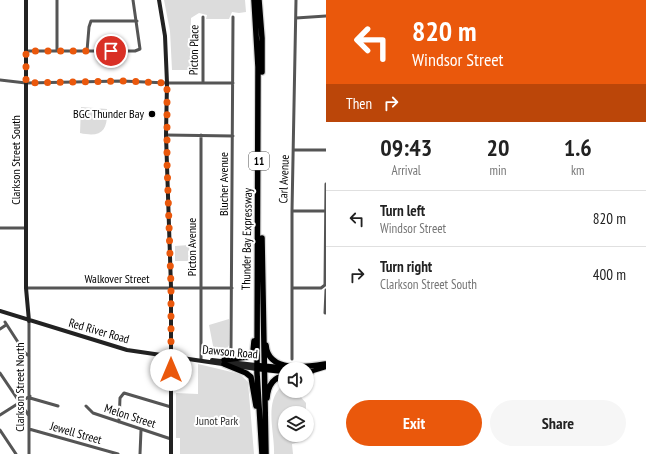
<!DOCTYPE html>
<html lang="en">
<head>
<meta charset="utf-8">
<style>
	:root { --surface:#fff; --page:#f6f6f6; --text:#222; --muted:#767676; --line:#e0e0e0; --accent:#ea580c }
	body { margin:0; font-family:"PT Sans Narrow",sans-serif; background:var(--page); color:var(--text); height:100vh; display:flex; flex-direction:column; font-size:15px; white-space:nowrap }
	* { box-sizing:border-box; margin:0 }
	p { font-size:13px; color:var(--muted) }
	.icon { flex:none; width:22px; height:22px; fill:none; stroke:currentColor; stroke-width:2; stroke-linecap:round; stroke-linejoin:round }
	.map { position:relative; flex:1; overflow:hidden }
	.panel { display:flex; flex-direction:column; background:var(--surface); width:320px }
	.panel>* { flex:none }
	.banner { background:#ea580c; color:#fff; overflow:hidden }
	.buttons { position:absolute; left:278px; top:362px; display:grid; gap:8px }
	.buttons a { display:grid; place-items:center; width:36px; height:36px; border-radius:50%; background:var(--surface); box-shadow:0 1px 3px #0004; font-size:20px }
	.pin { position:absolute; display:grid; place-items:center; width:34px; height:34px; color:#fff; margin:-17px; border:2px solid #fff; border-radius:50%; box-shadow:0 1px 4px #0007 }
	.me { position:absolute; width:44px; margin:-22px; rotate:0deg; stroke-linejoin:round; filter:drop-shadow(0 0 3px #0008) }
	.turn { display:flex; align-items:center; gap:14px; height:84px; padding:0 20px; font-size:18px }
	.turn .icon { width:52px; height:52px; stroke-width:2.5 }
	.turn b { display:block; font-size:28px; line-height:34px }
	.then { display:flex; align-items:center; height:38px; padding:0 20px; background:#0003; gap:8px; font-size:15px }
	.eta { display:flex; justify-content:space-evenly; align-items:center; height:68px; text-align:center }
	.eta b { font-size:24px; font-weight:700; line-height:28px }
	.primary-button { display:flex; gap:8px; margin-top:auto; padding:8px 20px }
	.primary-button a { flex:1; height:46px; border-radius:24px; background:var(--accent); color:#fff; font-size:16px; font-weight:700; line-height:46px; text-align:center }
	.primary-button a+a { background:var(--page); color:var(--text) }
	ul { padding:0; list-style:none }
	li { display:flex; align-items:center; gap:12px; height:56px; padding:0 20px; border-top:1px solid var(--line) }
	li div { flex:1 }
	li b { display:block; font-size:15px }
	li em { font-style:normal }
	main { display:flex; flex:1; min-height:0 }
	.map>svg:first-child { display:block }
</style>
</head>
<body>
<main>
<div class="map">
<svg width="326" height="454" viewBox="0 0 326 454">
	<rect width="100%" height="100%" fill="#fff"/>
	<path fill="#dcdcdc" d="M164,0H245L246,12L239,13L232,12L229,19H206L207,15L199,13L191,18L190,70H172L170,31Z
		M81,107L107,109C108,130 102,138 80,133Z
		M189,245L190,261H175V246Z
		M229,319V345L227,349L230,355L215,356L209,325Z
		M198,364L240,374L248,382L254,454H180V438H176V393L198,394Z
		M281,387L285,389V391L300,396L306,403V413H285V435H307L299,442L292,444L293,454H274C275,434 264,403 281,387Z"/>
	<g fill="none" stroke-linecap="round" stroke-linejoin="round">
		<defs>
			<path id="primary" d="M257,365L289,368
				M257,369L285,372
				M309,372L326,367"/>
			<path id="highway" d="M254,0L258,67L257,373L262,454
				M259,0L262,38V72
				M262,238L266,454
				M266,345C268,373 306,367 325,364
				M224,360L247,357L253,351L254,341
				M224,364L246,373L251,377L256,406
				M307,373L311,372
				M267,398C268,386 273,377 285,376"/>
		</defs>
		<use href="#primary" stroke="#dbdbdb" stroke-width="6"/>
		<use href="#highway" stroke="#dbdbdb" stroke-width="8"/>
		<path stroke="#555" stroke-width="3" d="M296,18L326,16
			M26,51H135L140,49L133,0
			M57,51V0
			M87,51L89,27L91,21H137
			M0,80L26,83L122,81L167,83H233
			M203,83V17
			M166,135L233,136
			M294,150H326
			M292,211H326
			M0,228H26
			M26,288H232
			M292,288H321L325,285L326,184
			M325,313L326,290
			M29,321V454
			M5,322L25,353L29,356
			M0,329L6,325
			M231,351L233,17
			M201,359V135
			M292,359V211L296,0
			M0,373L29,416
			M30,398L58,406
			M86,406L93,413L171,439
			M0,415L30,396
			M119,422L120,398L124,393L171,407
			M29,429L118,454
			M0,430L16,454
			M140,454L141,430"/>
		<path stroke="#222" stroke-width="4" d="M26,0V288L29,321
			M159,0L165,36L167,83L166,135L171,287V454
			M0,311L127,350L257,369
			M212,360L257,365"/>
		<use href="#primary" stroke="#000" stroke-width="4.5"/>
		<use href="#highway" stroke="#000" stroke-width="5.5"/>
	</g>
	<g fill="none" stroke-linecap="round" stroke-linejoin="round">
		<path stroke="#ea580c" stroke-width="7" stroke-dasharray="0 12.6" d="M111,51H26V83L122,81L167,83V162L171,287V370"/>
	</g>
	<circle fill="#000" stroke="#fff" stroke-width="1.5" cx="152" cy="114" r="4"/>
	<g text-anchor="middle" stroke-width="4" stroke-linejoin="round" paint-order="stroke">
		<rect fill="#fff" stroke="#4c4c4c" stroke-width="1" x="249" y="152" width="20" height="18" rx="3"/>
		<g font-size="11" font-weight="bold" fill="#000">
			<text x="259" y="165">11</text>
		</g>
		<g font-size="12" fill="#000" stroke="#fff">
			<text transform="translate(194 50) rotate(-89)" y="4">Picton Place</text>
			<text transform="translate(16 160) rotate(-90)" y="4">Clarkson Street South</text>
			<text transform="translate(284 179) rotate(-88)" y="4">Carl Avenue</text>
			<text transform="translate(224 184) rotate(-90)" y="4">Blucher Avenue</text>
			<text transform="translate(247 239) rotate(-89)" y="4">Thunder Bay Expressway</text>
			<text transform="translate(192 247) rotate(-90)" y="4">Picton Avenue</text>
			<text x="117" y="283">Walkover Street</text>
			<text transform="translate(99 331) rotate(16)" y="4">Red River Road</text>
			<text transform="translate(230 352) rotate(5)" y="4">Dawson Road</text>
			<text transform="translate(20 387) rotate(-90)" y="4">Clarkson Street North</text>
			<text transform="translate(130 416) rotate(18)" y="4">Melon Street</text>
			<text transform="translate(76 433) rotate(16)" y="4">Jewell Street</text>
		</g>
		<g font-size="12" fill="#000" stroke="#fff" text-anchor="end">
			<text x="144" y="118">BGC Thunder Bay</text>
		</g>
		<g font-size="12" fill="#333" stroke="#fff">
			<text x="217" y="425">Junot Park</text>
		</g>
	</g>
</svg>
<div class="buttons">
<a><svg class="icon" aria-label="sound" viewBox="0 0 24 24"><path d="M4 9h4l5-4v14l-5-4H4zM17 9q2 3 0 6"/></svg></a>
<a><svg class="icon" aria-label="layers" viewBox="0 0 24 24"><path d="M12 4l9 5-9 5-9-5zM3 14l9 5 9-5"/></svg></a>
</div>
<div class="pin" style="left:111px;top:51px;background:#d93025"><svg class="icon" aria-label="arrive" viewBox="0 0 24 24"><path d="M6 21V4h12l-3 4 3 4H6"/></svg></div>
<svg class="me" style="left:171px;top:370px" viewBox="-20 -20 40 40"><circle r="19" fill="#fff"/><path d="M0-13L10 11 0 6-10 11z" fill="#ea580c"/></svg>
</div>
<section class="panel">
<div class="banner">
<div class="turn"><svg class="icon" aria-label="left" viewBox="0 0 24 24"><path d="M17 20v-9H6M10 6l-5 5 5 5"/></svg><div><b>820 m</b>Windsor Street</div></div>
<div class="then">Then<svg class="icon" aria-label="right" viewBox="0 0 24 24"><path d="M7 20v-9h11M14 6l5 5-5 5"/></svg></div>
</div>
<div class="eta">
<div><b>09:43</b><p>Arrival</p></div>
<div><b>20</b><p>min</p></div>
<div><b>1.6</b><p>km</p></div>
</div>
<ul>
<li><svg class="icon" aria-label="left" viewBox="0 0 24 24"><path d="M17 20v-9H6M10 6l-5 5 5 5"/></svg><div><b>Turn left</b><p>Windsor Street</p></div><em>820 m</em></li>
<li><svg class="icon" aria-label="right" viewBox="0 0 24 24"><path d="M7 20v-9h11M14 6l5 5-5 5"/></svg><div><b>Turn right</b><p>Clarkson Street South</p></div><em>400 m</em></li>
</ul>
<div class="primary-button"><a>Exit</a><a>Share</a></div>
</section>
</main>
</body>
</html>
